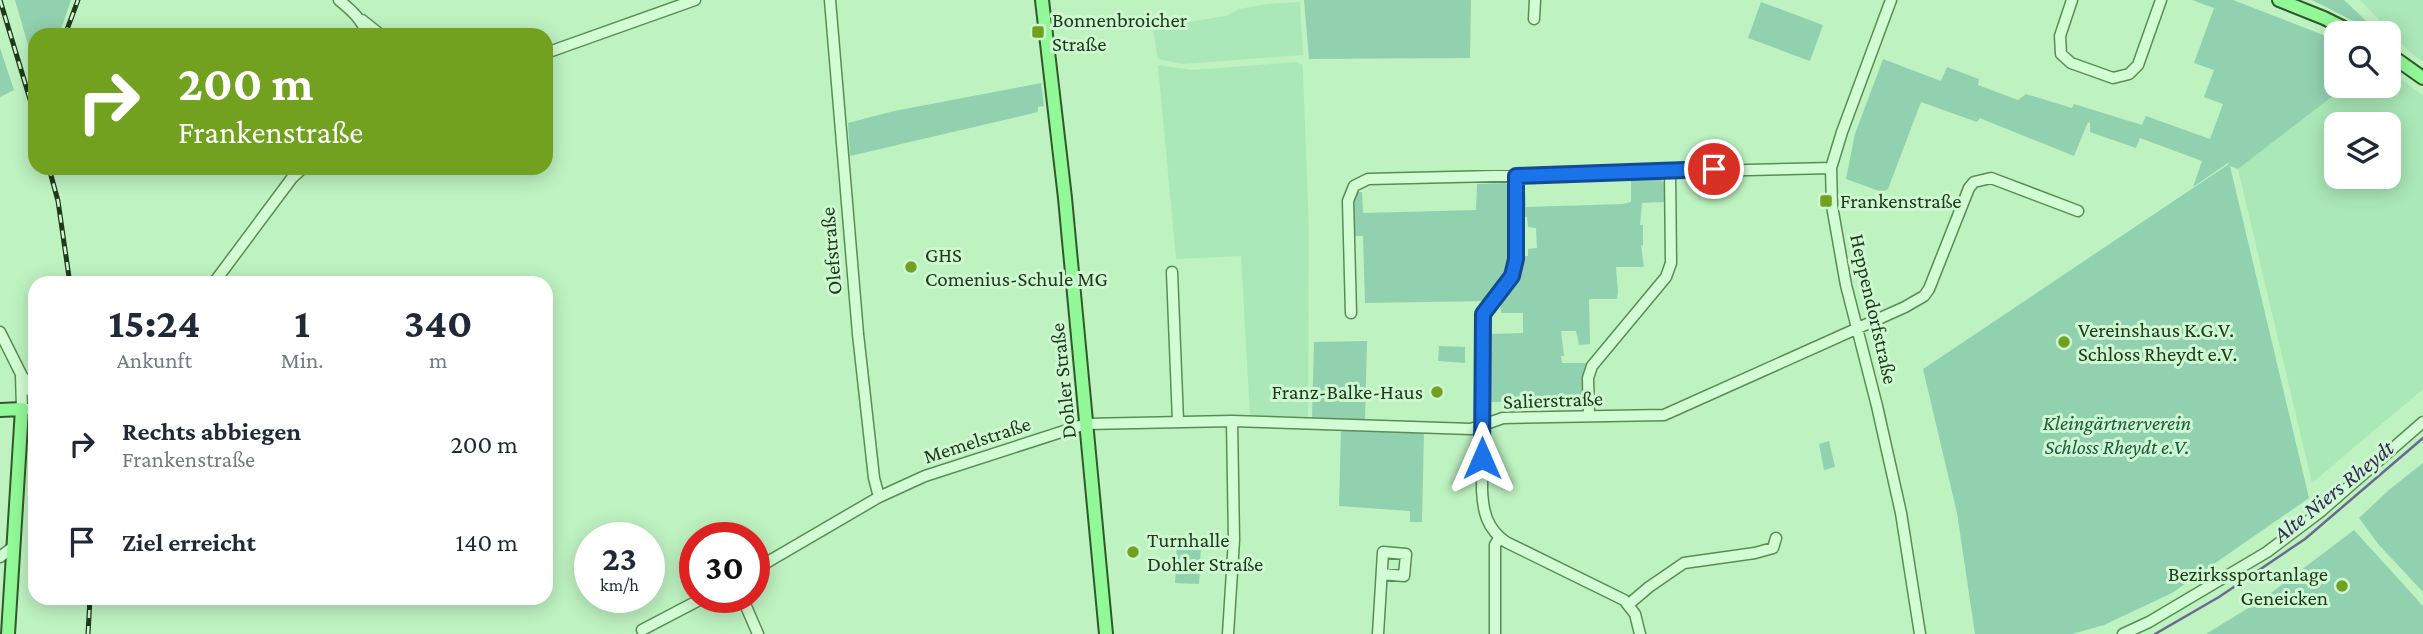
<!DOCTYPE html>
<html lang="de">
<head>
<meta charset="utf-8">
<style>
	:root { --surface:#fff; --page:#f2f2f3; --text:#1f2937; --muted:#747a83 }
	body { margin:0; font-family:"Crimson Pro",serif; background:var(--page); color:var(--text); height:100vh; display:flex; flex-direction:column; font-size:26px; white-space:nowrap }
	* { box-sizing:border-box; margin:0 }
	p { font-size:23px; color:var(--muted) }
	.icon { flex:none; width:38px; height:38px; fill:none; stroke:currentColor; stroke-width:2; stroke-linecap:round; stroke-linejoin:round }
	.map { position:relative; flex:1; overflow:hidden }
	.details { position:absolute; left:28px; top:276px; width:525px; height:329px; display:flex; flex-direction:column; background:var(--surface); border-radius:21px; box-shadow:0 4px 18px #0003 }
	.details>* { flex:none }
	.banner { position:absolute; left:28px; top:28px; width:525px; height:147px; border-radius:21px; box-shadow:0 4px 18px #0003; background:#72a01f; color:#fff; overflow:hidden }
	.fabs { position:absolute; left:2324px; top:21px; display:grid; gap:14px }
	.fabs a { display:grid; place-items:center; width:77px; height:77px; border-radius:14px; background:var(--surface); box-shadow:0 4px 18px #0003; font-size:35px }
	.speed { position:absolute; left:574px; top:522px; display:flex; gap:14px; font-size:35px; font-weight:700; text-align:center }
	.speed>* { display:grid; place-content:center; width:91px; height:91px; border-radius:50%; background:var(--surface); box-shadow:0 4px 18px #0003; line-height:1 }
	.speed small { font-size:18px; font-weight:400 }
	.speed .limit { border:10px solid #d22; background:#fff; color:#111 }
	.pin { position:absolute; display:grid; place-items:center; width:60px; height:60px; color:#fff; margin:-30px; border:4px solid #fff; border-radius:50%; box-shadow:0 2px 7px #0007 }
	.me { position:absolute; width:77px; margin:-38px; rotate:0deg; stroke-linejoin:round; filter:drop-shadow(0 0 5px #0008) }
	.turn { display:flex; align-items:center; gap:24px; height:147px; padding:0 35px; font-size:32px }
	.turn .icon { width:91px; height:91px; stroke-width:2.5 }
	.turn b { display:block; font-size:49px; line-height:60px }
	.eta { display:flex; justify-content:space-evenly; align-items:center; height:119px; text-align:center }
	.eta b { font-size:42px; font-weight:700; line-height:49px }
	ul { padding:0; list-style:none }
	li { display:flex; align-items:center; gap:21px; height:98px; padding:0 35px }
	li div { flex:1 }
	li b { display:block; font-size:26px }
	li em { font-style:normal }
	.map>svg:first-child { display:block }
</style>
</head>
<body>
<div class="map">
<svg width="2423" height="634" viewBox="0 0 2423 634">
	<rect width="100%" height="100%" fill="#bef2c1"/>
	<path fill="#aae8b7" fill-rule="evenodd" d="M2360,0H2423V62L2412,54Z
		M1300,2L1303,55L1183,64L1158,59L1153,28L1226,16L1239,9L1267,4Z
		M1297,62L1302,65L1303,72L1309,232L1308,418L1250,416L1241,256L1176,259L1158,65L1192,70Z
		M2389,69L2423,96V389L2312,483L2238,169L2346,86H2389ZM2336,124H2389V177H2336Z"/>
	<path fill="#91d1af" d="M15,0H71L59,35H35V69Z
		M1304,0H1471L1470,58L1309,59Z
		M2192,0H2233L2336,40V86H2346L2238,169L2230,166L2309,498L2172,593L2104,625L2072,634H1975L1957,513L1923,369L2229,164L2228,163L2193,187L2202,161L2140,138L2136,148L2090,132V123L2088,122L2074,156L1982,119L1980,118L1977,122L1921,102L1888,189L1882,192L1846,179L1855,134L1883,59L1941,81L1947,67L1979,79L1978,85L2018,100L2026,94L2072,108L2074,104L2142,125L2146,116L2210,139L2223,104L2204,97L2214,70L2194,63L2214,8Z
		M2312,0H2344L2379,33H2377Z
		M1761,2L1823,25L1810,61L1748,38Z
		M0,48L14,90L0,97Z
		M1041,83L1044,106L1038,107V112L850,156L848,123L894,111Z
		M1631,180H1662L1664,184V202L1642,203L1640,225H1643V245L1641,246L1644,267H1616L1618,292L1617,299H1589L1590,344L1579,345L1576,331H1561L1564,356H1561L1562,363H1588L1582,377V400L1488,402L1489,334L1523,333V313H1501L1500,300L1518,274L1520,256H1528V249L1537,248L1536,228L1528,227L1527,217H1520L1519,188L1525,191L1526,207L1623,204L1631,202Z
		M1506,183L1509,189L1510,265L1505,277L1487,301L1365,303L1363,236H1352L1351,204L1355,192H1362L1363,213L1476,210L1477,184Z
		M1367,341L1365,420L1312,418L1314,342Z
		M1439,346L1465,347V363L1438,361Z
		M1341,428L1424,431L1422,522H1410V511L1339,506Z
		M1829,441L1835,467L1824,470L1819,444Z
		M2423,463V592L2379,545L2359,518L2390,489Z
		M2354,530L2423,606V634H2206L2263,599Z
		M1177,543L1201,544L1199,584L1175,583Z"/>
	<g fill="none" stroke-linecap="round" stroke-linejoin="round">
		<path stroke="#6d6891" stroke-width="2.5" d="M2155,634L2219,597L2305,539L2423,438"/>
		<defs>
			<path id="minor" d="M339,0C351,10 362,19 367,35
				M830,0L858,334L874,478L879,497
				M1891,0L1842,132L1831,168L1832,206L1846,285L1877,406L1901,513L1920,634
				M2072,0L2060,36L2061,54L2071,63L2113,78L2129,74L2138,65L2161,0
				M1534,19L1535,0
				M362,20L381,35
				M546,53L695,0
				M1515,175L1516,259L1512,276L1483,314L1482,490C1483,512 1487,529 1506,542L1624,600L1635,614L1640,634
				M1172,272L1178,421
				M213,284L292,178L303,168
				M1351,313L1348,201L1354,186L1368,179L1831,168
				M0,332L21,374L22,409H35
				M23,377L35,398
				M1589,416L1588,378L1592,366L1666,277L1671,263L1670,170
				M0,557L13,547
				M754,570L879,497L925,476L1086,424L1232,421L1471,429L1503,418L1664,415L1905,307L1924,296L1929,289L1969,188L1974,182L1991,178L2078,211
				M742,597L758,634
				M1629,604L1649,587L1684,563L1755,553L1773,548L1776,538
				M642,630L705,597
				M1228,634L1234,540L1232,421
				M1378,634L1383,552L1406,554L1404,576L1382,574
				M1495,634V545L1499,538
				M2123,634L2149,622L2267,552L2320,512L2423,422"/>
			<path id="major" d="M1042,0L1065,198L1106,634
				M2279,0L2324,18L2354,33
				M2389,54L2423,78
				M0,410L22,409L8,634"/>
		</defs>
		<use href="#minor" stroke="#5b8c55" stroke-width="13"/>
		<use href="#major" stroke="#32592a" stroke-width="16"/>
		<use href="#minor" stroke="#d2fcd4" stroke-width="10"/>
		<use href="#major" stroke="#91f997" stroke-width="12"/>
		<defs>
			<path id="rail" d="M0,0L35,116
				M65,35L78,0
				M49,168L58,201L70,284
				M88,634L90,598"/>
		</defs>
		<use href="#rail" stroke="#20391b" stroke-width="5"/>
		<use href="#rail" stroke="#cef8d1" stroke-width="2.5" stroke-dasharray="8" stroke-linecap="butt"/>
	</g>
	<g fill="none" stroke-linecap="round" stroke-linejoin="round">
		<defs>
			<path id="route" d="M1482,458L1483,314L1512,276L1516,259V176L1714,169"/>
		</defs>
		<use href="#route" stroke="#114b97" stroke-width="18"/>
		<use href="#route" stroke="#1a73e8" stroke-width="12"/>
	</g>
	<g fill="#72a01f" stroke="#cef8d1" stroke-width="2.5">
		<rect x="1031" y="25" width="14" height="14" rx="3.5"/>
		<rect x="1819" y="194" width="14" height="14" rx="3.5"/>
		<circle cx="911" cy="267" r="7"/>
		<circle cx="2064" cy="342" r="7"/>
		<circle cx="1437" cy="392" r="7"/>
		<circle cx="1133" cy="552" r="7"/>
		<circle cx="2342" cy="586" r="7"/>
	</g>
	<g text-anchor="middle" stroke-width="6" stroke-linejoin="round" paint-order="stroke">
		<g font-size="21" fill="#20391b" stroke="#cef8d1" text-anchor="start">
			<text x="1052" y="27">Bonnenbroicher<tspan x="1052" dy="24">Straße</tspan></text>
			<text x="1840" y="208">Frankenstraße</text>
			<text x="925" y="262">GHS<tspan x="925" dy="24">Comenius-Schule MG</tspan></text>
			<text x="2078" y="337">Vereinshaus K.G.V.<tspan x="2078" dy="24">Schloss Rheydt e.V.</tspan></text>
			<text x="1423" y="399" text-anchor="end">Franz-Balke-Haus</text>
			<text x="1147" y="547">Turnhalle<tspan x="1147" dy="24">Dohler Straße</tspan></text>
			<text x="2328" y="581" text-anchor="end">Bezirkssportanlage<tspan x="2328" dy="24">Geneicken</tspan></text>
		</g>
		<g font-size="21" fill="#20391b" stroke="#cef8d1">
			<text transform="translate(831 251) rotate(-95)" y="7">Olefstraße</text>
			<text transform="translate(1874 309) rotate(77)" y="7">Heppendorfstraße</text>
			<text transform="translate(1063 381) rotate(-96)" y="7">Dohler Straße</text>
			<text transform="translate(1553 400) rotate(-2)" y="7">Salierstraße</text>
			<text transform="translate(977 440) rotate(-18)" y="7">Memelstraße</text>
		</g>
		<g font-size="21" font-style="italic" fill="#205842" stroke="#cef8d1">
			<text x="2117" y="430">Kleingärtnerverein<tspan x="2117" dy="24">Schloss Rheydt e.V.</tspan></text>
		</g>
		<g font-size="23" font-style="italic" fill="#38295b" stroke="#cef8d1">
			<text transform="translate(2333 491) rotate(-39)" y="8">Alte Niers Rheydt</text>
		</g>
	</g>
</svg>
<div class="fabs">
<a><svg class="icon" aria-label="search" viewBox="0 0 24 24"><circle cx="10" cy="10" r="6"/><path d="M15 15l6 6"/></svg></a>
<a><svg class="icon" aria-label="layers" viewBox="0 0 24 24"><path d="M12 4l9 5-9 5-9-5zM3 14l9 5 9-5"/></svg></a>
</div>
<div class="speed"><div>23<small>km/h</small></div><div class="limit">30</div></div>
<div class="pin" style="left:1714px;top:169px;background:#d93025"><svg class="icon" aria-label="arrive" viewBox="0 0 24 24"><path d="M6 21V4h12l-3 4 3 4H6"/></svg></div>
<svg class="me" style="left:1482px;top:458px" viewBox="-20 -20 40 40"><path d="M0-17L14 15 0 8-14 15z" fill="#1a73e8" stroke="#fff" stroke-width="4"/></svg>
<div class="banner">
<div class="turn"><svg class="icon" aria-label="right" viewBox="0 0 24 24"><path d="M7 20v-9h11M14 6l5 5-5 5"/></svg><div><b>200 m</b>Frankenstraße</div></div>
</div>
<section class="details">
<div class="eta">
<div><b>15:24</b><p>Ankunft</p></div>
<div><b>1</b><p>Min.</p></div>
<div><b>340</b><p>m</p></div>
</div>
<ul>
<li><svg class="icon" aria-label="right" viewBox="0 0 24 24"><path d="M7 20v-9h11M14 6l5 5-5 5"/></svg><div><b>Rechts abbiegen</b><p>Frankenstraße</p></div><em>200 m</em></li>
<li><svg class="icon" aria-label="arrive" viewBox="0 0 24 24"><path d="M6 21V4h12l-3 4 3 4H6"/></svg><div><b>Ziel erreicht</b></div><em>140 m</em></li>
</ul>
</section>
</div>
</body>
</html>
